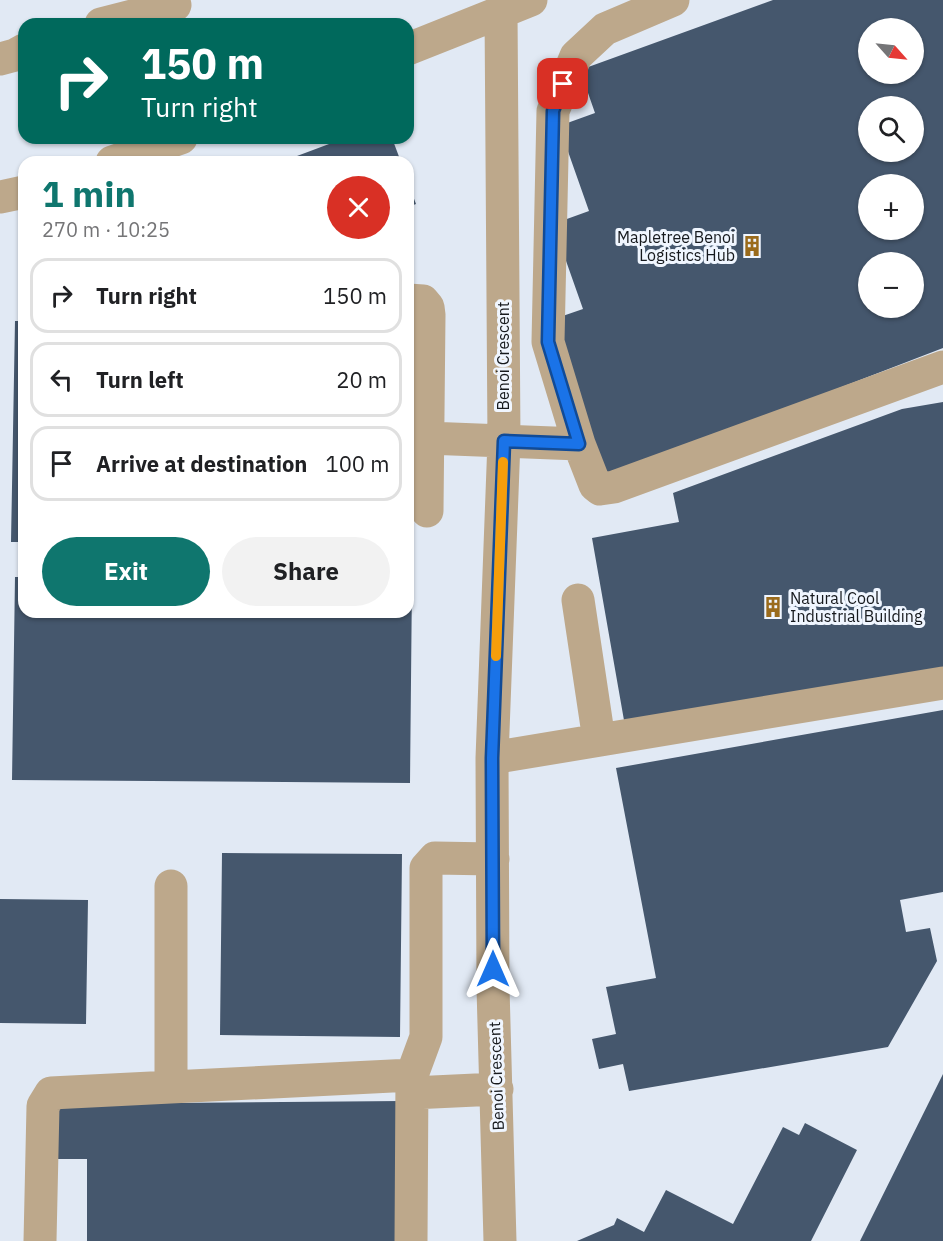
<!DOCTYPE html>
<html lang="en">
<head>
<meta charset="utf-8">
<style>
	:root { --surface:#fff; --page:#f2f2f2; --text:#202124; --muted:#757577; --line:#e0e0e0; --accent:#0f766e }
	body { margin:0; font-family:"IBM Plex Sans",sans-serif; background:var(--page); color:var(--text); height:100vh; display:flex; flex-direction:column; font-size:22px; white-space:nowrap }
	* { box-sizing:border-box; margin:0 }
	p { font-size:20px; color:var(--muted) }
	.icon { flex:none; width:33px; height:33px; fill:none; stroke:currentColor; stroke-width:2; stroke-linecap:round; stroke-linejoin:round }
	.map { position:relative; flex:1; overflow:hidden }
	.side { position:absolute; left:18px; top:156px; width:396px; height:462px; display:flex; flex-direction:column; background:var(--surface); border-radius:18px; box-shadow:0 2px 4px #0004 }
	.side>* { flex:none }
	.hud { position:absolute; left:18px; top:18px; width:396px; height:126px; border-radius:18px; box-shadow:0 2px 4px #0004; background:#00695c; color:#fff; overflow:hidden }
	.needle { width:39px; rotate:117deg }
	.fabs { position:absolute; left:858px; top:18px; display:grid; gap:12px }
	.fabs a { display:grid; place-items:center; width:66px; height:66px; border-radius:50%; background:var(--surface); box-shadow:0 2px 4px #0004; font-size:30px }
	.pin { position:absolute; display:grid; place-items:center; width:51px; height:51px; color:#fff; margin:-26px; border-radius:12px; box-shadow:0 3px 9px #0006 }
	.me { position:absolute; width:66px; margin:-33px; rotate:0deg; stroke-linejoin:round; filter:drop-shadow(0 0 4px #0008) }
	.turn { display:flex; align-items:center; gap:21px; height:126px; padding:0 24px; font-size:27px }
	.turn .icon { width:78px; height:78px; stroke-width:2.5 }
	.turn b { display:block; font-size:42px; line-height:51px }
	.round { display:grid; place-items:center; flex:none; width:63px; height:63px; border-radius:32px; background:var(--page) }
	.summary { display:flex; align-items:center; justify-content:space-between; height:102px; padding:0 24px }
	h1 { font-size:36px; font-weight:800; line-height:45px; color:var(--accent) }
	.action { display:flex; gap:12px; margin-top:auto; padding:12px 24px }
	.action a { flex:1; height:69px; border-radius:36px; background:var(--accent); color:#fff; font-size:24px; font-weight:800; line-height:69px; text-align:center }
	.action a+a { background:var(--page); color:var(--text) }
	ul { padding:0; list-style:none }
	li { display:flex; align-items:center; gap:18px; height:75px; margin:0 12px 9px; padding:0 12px; border:3px solid var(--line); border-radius:18px }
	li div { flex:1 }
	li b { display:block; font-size:22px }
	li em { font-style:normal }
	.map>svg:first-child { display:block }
</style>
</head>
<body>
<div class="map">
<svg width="943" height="1241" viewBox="0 0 943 1241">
	<rect width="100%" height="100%" fill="#e1e9f4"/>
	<path fill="#45576d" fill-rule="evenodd" d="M773,0H943V348L606,478L551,320L583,309L553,224L589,211L559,126L595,113L580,70ZM868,28H914V74H868ZM868,106H914V152H868ZM868,184H914V230H868ZM868,262H914V308H868Z
		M345,138H392L401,162H281Z
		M408,183L416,204L408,207Z
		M15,321H24V542H11Z
		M408,324H414L411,545H408Z
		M943,402V675L625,726L592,538L679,522L673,493L902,409Z
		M15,577H24V612H408V580H412L410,783L12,780Z
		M943,710V892L900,900L906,932L930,928L937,961L888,1047L629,1091L623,1064L599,1069L592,1039L616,1034L606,987L656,978L616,768Z
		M222,853L402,854L400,1037L220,1035Z
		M0,899L88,900L86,1024L0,1023Z
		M943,1074V1241H860Z
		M402,1101L403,1241H87V1159H52V1104Z
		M805,1123L857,1150L811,1241H577L614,1225L617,1218L644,1232L666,1190L733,1224L783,1127L799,1135Z"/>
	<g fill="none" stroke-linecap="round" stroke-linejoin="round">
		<path stroke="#bda88b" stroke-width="33" d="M673,0L605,29L576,56L553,111L548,342L579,444L595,485L600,489L614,487L943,367
			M101,24L175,5
			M408,49L531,0
			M0,59L15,55L24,50
			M112,162L181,138
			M0,197L24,192
			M408,300L423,301L428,307L429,315L427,511
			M427,438L579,444
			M578,600L599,740
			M492,758L943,683
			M171,1087V886
			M412,1093L497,1089
			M40,1241L43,1106L51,1093L412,1075
			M411,1241L412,1075L426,1037V868L435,858L493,859
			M500,1241L493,988L492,758L504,441L501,11"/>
	</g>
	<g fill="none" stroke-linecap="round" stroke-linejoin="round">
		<defs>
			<path id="route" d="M493,969L492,758L504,441L579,444L548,342L553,111L563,84"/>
		</defs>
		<use href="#route" stroke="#114b97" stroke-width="15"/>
		<use href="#route" stroke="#1a73e8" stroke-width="10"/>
		<path stroke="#f59e0b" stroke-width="10" d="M496,656L503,462"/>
	</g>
	<defs>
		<symbol id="building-bare" viewBox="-9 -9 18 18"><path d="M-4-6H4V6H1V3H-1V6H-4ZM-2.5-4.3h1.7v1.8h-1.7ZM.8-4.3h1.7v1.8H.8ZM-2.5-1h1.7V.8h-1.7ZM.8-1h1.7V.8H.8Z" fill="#9a6b1c" stroke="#f0f6ff" stroke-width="2.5" paint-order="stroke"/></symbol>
	</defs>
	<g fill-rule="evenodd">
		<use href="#building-bare" x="737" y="231" width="30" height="30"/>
		<use href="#building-bare" x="758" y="592" width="30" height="30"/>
	</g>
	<g text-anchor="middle" stroke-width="6" stroke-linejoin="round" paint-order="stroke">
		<g font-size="16" fill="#16191d" stroke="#f0f6ff" text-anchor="end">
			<text x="735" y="243">Mapletree Benoi<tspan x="735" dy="18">Logistics Hub</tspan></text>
			<text x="790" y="604" text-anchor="start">Natural Cool<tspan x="790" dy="18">Industrial Building</tspan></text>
		</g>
		<g font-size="16" fill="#16191d" stroke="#f0f6ff">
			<text transform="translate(503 356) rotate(-90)" y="6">Benoi Crescent</text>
			<text transform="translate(496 1076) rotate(-92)" y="6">Benoi Crescent</text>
		</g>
	</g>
</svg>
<div class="fabs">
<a><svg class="needle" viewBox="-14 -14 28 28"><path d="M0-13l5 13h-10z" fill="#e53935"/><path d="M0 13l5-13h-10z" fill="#757577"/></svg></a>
<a><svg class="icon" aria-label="search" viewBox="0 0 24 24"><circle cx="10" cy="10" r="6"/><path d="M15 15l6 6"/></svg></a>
<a>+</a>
<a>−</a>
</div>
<div class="pin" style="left:563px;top:84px;background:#d93025"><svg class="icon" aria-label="arrive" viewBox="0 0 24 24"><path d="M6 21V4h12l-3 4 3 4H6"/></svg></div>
<svg class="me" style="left:493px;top:969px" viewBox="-20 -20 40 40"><path d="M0-17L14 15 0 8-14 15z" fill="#1a73e8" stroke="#fff" stroke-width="4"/></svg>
<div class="hud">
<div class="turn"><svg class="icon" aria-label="right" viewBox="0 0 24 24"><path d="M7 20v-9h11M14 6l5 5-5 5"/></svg><div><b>150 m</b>Turn right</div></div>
</div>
<section class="side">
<div class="summary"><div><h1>1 min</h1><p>270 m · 10:25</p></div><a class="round" style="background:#d93025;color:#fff"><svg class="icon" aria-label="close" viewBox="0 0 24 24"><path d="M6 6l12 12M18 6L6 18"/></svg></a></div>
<ul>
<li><svg class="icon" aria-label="right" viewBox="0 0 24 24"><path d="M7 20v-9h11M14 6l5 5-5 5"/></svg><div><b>Turn right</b></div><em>150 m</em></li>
<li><svg class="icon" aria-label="left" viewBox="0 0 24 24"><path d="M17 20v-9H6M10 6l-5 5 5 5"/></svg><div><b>Turn left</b></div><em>20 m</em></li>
<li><svg class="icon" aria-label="arrive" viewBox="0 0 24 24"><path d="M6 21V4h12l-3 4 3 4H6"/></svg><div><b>Arrive at destination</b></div><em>100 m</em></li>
</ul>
<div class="action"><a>Exit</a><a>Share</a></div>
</section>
</div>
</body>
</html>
